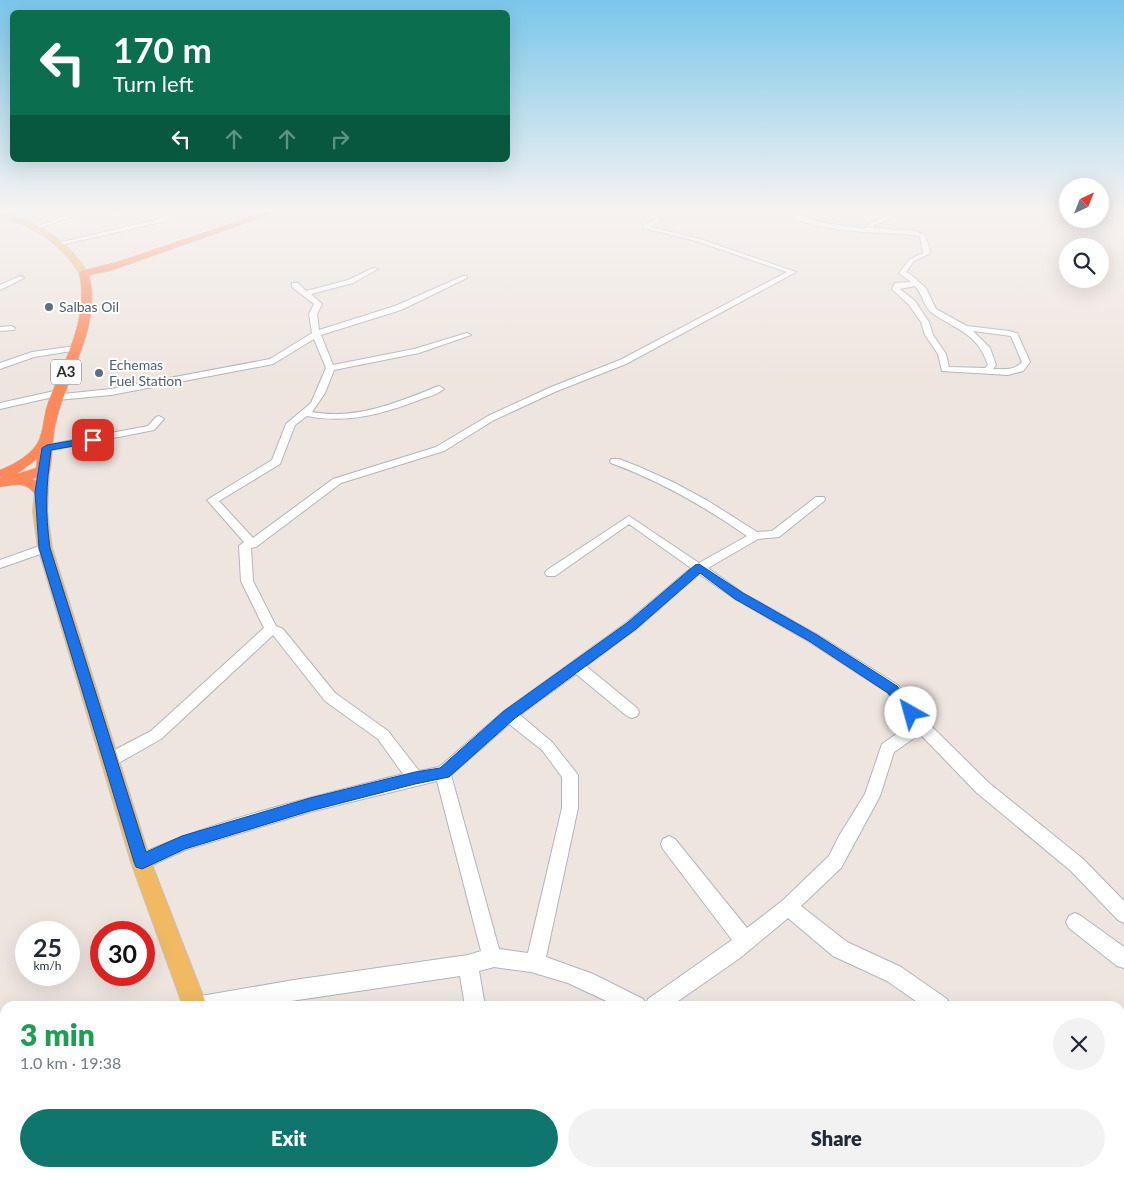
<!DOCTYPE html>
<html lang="en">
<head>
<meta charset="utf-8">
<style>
	:root { --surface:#fff; --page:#f2f2f3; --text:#1f2937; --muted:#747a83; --accent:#0f766e }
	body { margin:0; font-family:Lato,sans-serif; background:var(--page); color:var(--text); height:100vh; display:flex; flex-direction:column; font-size:19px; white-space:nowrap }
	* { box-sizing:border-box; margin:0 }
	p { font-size:16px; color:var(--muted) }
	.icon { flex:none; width:28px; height:28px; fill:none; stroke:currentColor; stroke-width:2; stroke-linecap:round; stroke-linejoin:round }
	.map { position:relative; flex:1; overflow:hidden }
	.side { position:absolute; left:0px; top:1001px; width:1125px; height:176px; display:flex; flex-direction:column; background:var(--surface); border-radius:15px 15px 0 0; box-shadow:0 5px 20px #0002 }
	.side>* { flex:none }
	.guide { position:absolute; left:10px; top:10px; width:500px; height:152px; border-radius:8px; box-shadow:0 5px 20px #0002; background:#0b6e4f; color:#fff; overflow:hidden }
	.needle { width:32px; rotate:43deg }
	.fabs { position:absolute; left:1059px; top:178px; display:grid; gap:10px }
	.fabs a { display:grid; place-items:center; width:50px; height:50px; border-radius:50%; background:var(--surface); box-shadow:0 5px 20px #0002; font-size:25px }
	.speed { position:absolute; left:15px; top:921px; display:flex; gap:10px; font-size:25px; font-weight:700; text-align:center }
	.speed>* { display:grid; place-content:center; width:65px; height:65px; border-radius:50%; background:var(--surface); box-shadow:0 5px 20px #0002; line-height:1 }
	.speed small { font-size:12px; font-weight:400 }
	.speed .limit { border:8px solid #d22; background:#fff; color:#111 }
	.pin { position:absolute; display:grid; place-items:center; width:42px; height:42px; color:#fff; margin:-21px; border-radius:10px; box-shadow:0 2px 8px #0006 }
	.me { position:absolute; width:55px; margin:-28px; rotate:322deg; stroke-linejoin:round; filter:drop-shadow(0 0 4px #0008) }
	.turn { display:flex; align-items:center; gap:18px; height:105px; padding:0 20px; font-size:22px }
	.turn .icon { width:65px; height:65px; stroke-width:2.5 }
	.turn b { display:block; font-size:35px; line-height:42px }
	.lanes { display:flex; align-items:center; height:48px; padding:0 20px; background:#0003; justify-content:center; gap:25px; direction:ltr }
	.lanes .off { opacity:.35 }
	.round { display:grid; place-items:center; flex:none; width:52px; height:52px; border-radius:26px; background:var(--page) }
	.head { display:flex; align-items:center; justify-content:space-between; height:85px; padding:0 20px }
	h1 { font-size:30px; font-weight:800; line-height:38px; color:#1e9e55 }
	.action { display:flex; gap:10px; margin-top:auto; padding:10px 20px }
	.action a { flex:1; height:58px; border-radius:30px; background:var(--accent); color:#fff; font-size:20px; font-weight:800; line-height:58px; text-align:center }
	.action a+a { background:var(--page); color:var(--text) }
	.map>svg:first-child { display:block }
</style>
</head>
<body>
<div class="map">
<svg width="1124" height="1177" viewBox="0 0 1124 1177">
	<rect width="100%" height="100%" fill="#eee5df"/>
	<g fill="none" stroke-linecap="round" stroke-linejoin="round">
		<defs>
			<path id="minor" d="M76,212H84L40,228L35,227Z
				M98,212H133L112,217Z
				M656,212H663L656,216L662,220L651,227L700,239L796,272L626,364L557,391L494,420L444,451L341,483L256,547L251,548L253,581L276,626L283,629L335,693L388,731L419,771L439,767L504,711L626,623L691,568L629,524L555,576H547L545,573L547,570L629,516L699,563L747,536C704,506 660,481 611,463L610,461L611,459H619L637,466L673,482L708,501L757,532L772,531L816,497H824L825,499L824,501L779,537L758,539L708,568L743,593L818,635L898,685L926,721L989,783L1083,859L1124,901V923L1118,920L1071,871L977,793L920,734L894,752L880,796L841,868L801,906L847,942L901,967L947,999L950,1006H923L887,981L833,956L788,918L740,958L671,1006H617L568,983L531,972L494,967L479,971L485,1006H465L460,976L257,1006H191L194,999L201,996L294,980L468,955L481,951L437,781L310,812L185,850L141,870L135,868L132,862L135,856C220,818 313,797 403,774L378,739L325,701L273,635L161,739L115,765L110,766L105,765L102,760L105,755L151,731L264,628L241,581L239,546L244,542L207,500L272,460L286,424L311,403L326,368L314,339L273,364L111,395L57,400L53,397L0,409V403L59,390L63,394L111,389L270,359L312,333L309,314L314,304L292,287V283H298L306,291L348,280L373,268L378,269L353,283L311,294L322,304L317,314L319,330L395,306L463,276H467V278L401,310L321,335L333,365L414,349L467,333L471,335L419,353L334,370L325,393L312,412C355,420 397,403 436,387L439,386L444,389C437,395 427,397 419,400C383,414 346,424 307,416L295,425L280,464L219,501L253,538L333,479L436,447L488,416L551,387L620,360L787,272L696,241L643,228V226L654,220L649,216ZM699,574L735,599L808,641L888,693L911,724L882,744L865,794L839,836L829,856L782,901L747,928L675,839L669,836L663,839L661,844L663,849L732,940L648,999L646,1005L643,999L593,974L546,957L578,808V775L552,742L520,715L576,674L627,716L632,718L637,716L639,712L637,708L586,666L636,629ZM509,724L542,750L562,777V808L528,953L499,949L451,775Z
				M783,212C795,212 806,219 818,221C834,225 851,227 867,228L868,224L897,212H905L873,226V228L915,231L925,235L930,250L929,254L914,261L906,272L911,275L926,288L936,309L967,326L1009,331L1017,333L1030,362L1023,371L1008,375L942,371L938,354L925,335L921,322L909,305L892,289L895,283L911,282L899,273L910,259L923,253L920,237L914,235C878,232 812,233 783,212ZM915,286C922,293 924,307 932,313C956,330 977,332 988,365L985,368L949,367L946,354L933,335L929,322L915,301L900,289ZM973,331L1011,336L1022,362C1014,371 1005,369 993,369L996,365L990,348Z
				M168,217L170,220L61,245L58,243Z
				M20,276L24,278L0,290V285Z
				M11,326L15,328L14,330L0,331V327Z
				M75,346H78V350L34,357L0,369V363L32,352Z
				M159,416L164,419L154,430L47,451L42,448L47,445L148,426L156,417Z
				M45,544L51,548L49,551L0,568V560Z
				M1075,913L1081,916L1124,947V968L1117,966L1069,928L1066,922L1069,916Z
				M1120,1119L1124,1121V1144L1120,1142Z
				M512,1172H535L536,1177H514Z
				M829,1172H854L855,1177H831Z"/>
			<path id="major" d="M0,212C38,222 67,240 88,273L87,275H81C60,242 37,228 0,216Z
				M43,467L49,471L47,511L52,548L151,862L207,1006H183L131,862L38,548L33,511L37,471Z
				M231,1172H259L260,1177H232Z"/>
			<path id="highway" d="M265,212H277L110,271L89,275C102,323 69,372 57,418C52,436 53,453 50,471L48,474L32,479L41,483L48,492L45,495C33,498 34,489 25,486C17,483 8,486 0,487V478H2L0,477V470C13,465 33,454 39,440C43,431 44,416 47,406C62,363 90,320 79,273L81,271L117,262ZM37,459L36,468L17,474Z"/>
		</defs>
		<use href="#minor" stroke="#b0b4bd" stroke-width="2"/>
		<use href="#major" stroke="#c4c4c4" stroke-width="2"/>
		<use href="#highway" stroke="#c4c4c4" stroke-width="1"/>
		<use href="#minor" fill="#fff" fill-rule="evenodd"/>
		<use href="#major" fill="#f0b962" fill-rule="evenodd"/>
		<use href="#highway" fill="#fd895b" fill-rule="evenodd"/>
	</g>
	<linearGradient id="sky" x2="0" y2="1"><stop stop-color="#79c6ea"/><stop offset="0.56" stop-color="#f7f3f1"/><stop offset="1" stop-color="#f7f3f1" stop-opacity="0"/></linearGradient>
	<rect width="1124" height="377" fill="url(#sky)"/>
	<path fill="#1a73e8" stroke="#114b97" d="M93,437L97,440L96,442L51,450C46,486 45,512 50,548L146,852L182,836L310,798L415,772L440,768L504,711L627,623L695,565L699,564L743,593L817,635L897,686L918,713L916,717L911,718L907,717L888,693L809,641L735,599L700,573L636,629L514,719L449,777L415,784L310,811L185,849L142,869L136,867L134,862L39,548L35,492L42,448L47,445Z"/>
	<g fill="#5c6f8a" stroke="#fff" stroke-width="2">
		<circle cx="49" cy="307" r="5"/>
		<circle cx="99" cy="373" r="5"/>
	</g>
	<g text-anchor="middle" stroke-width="4" stroke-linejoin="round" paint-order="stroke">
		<g font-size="14" fill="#4e5e75" stroke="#fff" text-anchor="start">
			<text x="59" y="312">Salbas Oil</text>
			<text x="109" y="370">Echemas<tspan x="109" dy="16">Fuel Station</tspan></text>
		</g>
		<rect fill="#fff" stroke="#6c6c6c" stroke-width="1" x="51" y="359.5" width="30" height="25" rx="4"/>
		<g font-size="15" font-weight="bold" fill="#2d2d2d">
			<text x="66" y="377">A3</text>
		</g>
	</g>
</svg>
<div class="fabs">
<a><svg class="needle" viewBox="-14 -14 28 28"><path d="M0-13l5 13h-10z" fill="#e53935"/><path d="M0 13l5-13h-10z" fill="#747a83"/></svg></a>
<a><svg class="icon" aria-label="search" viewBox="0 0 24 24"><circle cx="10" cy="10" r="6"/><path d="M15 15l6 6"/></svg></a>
</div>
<div class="speed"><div>25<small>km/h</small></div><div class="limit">30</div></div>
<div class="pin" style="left:93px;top:440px;background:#d93025"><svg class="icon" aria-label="arrive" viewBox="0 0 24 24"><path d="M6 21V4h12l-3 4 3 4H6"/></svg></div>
<svg class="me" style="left:911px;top:713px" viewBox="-20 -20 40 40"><circle r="19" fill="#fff"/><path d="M0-13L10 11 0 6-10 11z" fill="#1a73e8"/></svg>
<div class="guide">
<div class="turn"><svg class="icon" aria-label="left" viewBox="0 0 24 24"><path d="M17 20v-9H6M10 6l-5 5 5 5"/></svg><div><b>170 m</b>Turn left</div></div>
<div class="lanes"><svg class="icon" aria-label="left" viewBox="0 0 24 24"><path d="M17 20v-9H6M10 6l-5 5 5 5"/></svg><svg class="icon off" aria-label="ahead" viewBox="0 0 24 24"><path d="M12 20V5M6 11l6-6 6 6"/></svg><svg class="icon off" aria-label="ahead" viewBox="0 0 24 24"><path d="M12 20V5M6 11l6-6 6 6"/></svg><svg class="icon off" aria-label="right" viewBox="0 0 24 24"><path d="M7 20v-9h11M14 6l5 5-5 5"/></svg></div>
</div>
<section class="side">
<div class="head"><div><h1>3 min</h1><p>1.0 km · 19:38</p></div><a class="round"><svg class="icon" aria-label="close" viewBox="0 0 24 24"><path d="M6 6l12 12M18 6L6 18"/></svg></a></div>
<div class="action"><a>Exit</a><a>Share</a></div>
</section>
</div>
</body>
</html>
